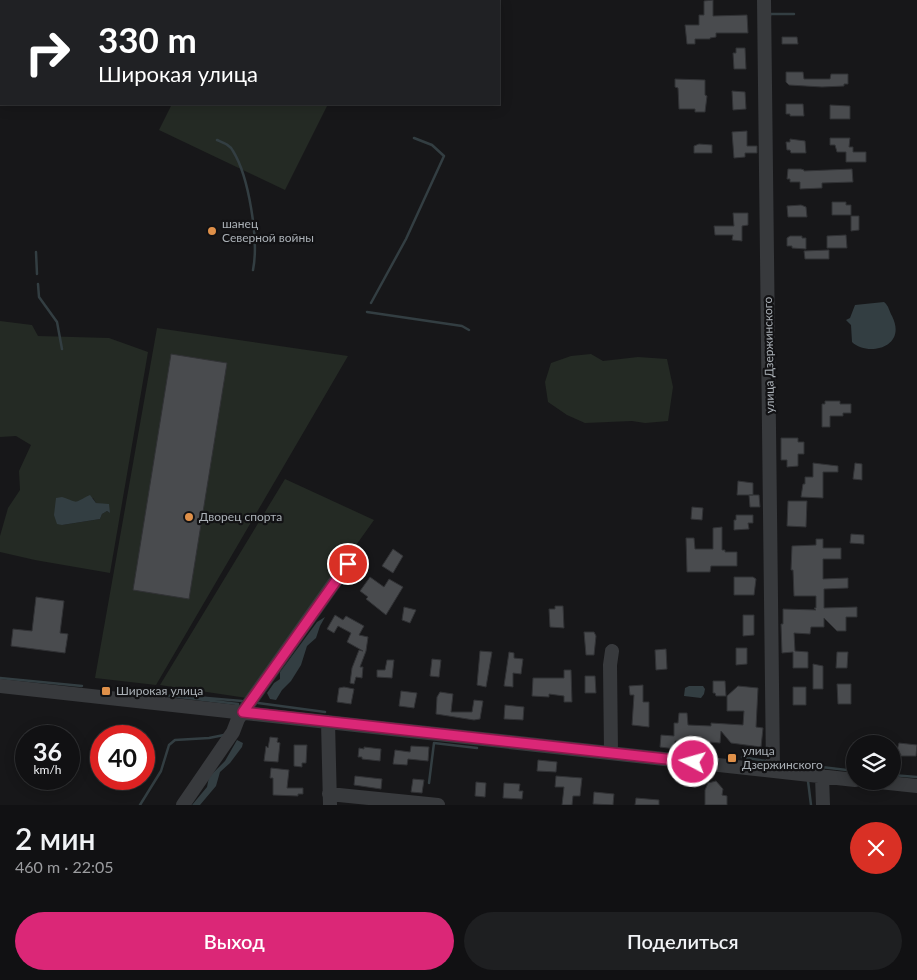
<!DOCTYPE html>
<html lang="ru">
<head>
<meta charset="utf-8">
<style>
	:root { --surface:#111113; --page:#1e1f21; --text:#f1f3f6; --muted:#9c9da0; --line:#303133; --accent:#db2777 }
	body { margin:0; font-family:Lato,sans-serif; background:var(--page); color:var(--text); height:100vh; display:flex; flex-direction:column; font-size:19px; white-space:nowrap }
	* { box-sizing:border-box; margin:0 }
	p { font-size:16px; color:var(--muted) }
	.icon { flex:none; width:28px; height:28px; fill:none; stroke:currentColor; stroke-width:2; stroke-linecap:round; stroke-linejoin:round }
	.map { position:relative; height:805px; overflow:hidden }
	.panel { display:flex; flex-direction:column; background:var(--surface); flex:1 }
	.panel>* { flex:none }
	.top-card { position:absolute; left:0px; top:0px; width:500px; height:105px; box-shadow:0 2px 12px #0003,0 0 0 1px var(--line); background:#202124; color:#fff; overflow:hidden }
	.fabs { position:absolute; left:846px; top:735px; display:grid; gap:10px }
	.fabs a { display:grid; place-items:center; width:55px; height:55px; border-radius:50%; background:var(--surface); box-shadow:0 2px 12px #0003,0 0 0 1px var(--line); font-size:25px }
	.speed { position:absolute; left:15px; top:725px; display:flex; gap:10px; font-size:25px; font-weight:700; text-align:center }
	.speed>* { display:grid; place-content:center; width:65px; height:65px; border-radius:50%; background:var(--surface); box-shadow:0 2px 12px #0003,0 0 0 1px var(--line); line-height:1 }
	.speed small { font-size:12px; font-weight:400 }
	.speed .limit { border:8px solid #d22; background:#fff; color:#111 }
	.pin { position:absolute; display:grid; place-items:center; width:42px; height:42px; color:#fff; margin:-21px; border:2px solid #fff; border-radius:50%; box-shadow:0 1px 5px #0007 }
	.me { position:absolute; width:55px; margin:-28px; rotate:276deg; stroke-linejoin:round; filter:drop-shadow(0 0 4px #0008) }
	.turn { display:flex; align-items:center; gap:18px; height:105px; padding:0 15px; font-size:22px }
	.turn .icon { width:65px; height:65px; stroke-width:2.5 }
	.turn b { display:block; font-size:35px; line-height:42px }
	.round { display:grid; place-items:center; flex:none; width:52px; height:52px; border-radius:26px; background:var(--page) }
	.summary { display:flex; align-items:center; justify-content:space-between; height:85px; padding:0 15px }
	h1 { font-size:30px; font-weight:600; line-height:38px }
	.cta { display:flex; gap:10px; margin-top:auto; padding:10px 15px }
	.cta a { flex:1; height:58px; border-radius:30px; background:var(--accent); color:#fff; font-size:20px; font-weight:600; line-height:58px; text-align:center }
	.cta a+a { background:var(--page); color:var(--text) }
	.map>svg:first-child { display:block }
</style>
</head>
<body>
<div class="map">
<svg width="917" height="805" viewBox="0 0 917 805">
	<rect width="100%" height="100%" fill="#171719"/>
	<path fill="#242a24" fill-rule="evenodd" d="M172,104H328L285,190L159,130Z
		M0,321L32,325L38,336L109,338L148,352L110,573L35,560L0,552V536L8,508L20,490L19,471L31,445L16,436L0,437ZM85,498H93L96,503L104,505L110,513L107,511L102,514L100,519L62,525L67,499L73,503L80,502Z
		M157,328L348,356L156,685L95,678Z
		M591,354L603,361L638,357L667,359L673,387L668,421L645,423L632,421L585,423L567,415L548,402L545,382L551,363L571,356Z
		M285,479L374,520L247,698L160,685Z"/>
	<path fill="#333e42" d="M884,302C889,306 889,311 892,316C908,348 867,357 852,342L851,325L846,320L850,318L855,305Z
		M90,495L96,503L109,504L110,513L107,511L102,514L100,519L62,525L57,524L54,515L56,498L62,497C81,503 71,504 90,495Z
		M325,617L320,626L316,638L307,646L301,665L291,681L282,690L276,700L270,699L267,693L274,683L280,679V672L317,622Z
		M689,686H703L705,689L704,694L701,698L684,696L685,688Z
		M237,740L243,743L242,747L230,763L220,772L216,786L200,805H192L207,787L209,777L225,761Z"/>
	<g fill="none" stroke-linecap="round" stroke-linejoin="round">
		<path stroke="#333e42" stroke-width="2.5" d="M770,16V14H794
			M217,140C224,143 230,145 233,151C249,177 259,240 253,270
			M36,252L37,274
			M38,284L39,297L57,322L62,349
			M371,303L406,239L444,156L432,145L414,138
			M367,312L462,326L469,330
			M0,678L82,686
			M125,690L135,691
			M146,693L238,704
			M172,695L242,701
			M258,703L325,712
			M742,757L766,761
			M780,762L855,771
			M892,775L917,777
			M808,781L811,805
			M429,783L434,743L477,748
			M140,805L161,771L169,745L175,740L209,738L224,735"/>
	</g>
	<path fill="#494b4e" stroke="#313235" d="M713,0V16L747,15L748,33H716V37L710,38V39H695V44H687L685,25H699V15H704V1Z
		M782,37H797L798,44H782Z
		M736,48H745L746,69H734L733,53H736Z
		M786,72H803L804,79H830L831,74H848V84H844V86L822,87L789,85L786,82Z
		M675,79L705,80V95L707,96L705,112H695V109H679L678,88L675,87Z
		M732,91L745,92L746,109L733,110Z
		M786,104H803L804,116H790V114H786Z
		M830,105L850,106V119H830Z
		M747,131V146H757V153H745V157L734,158L732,132Z
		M830,138H850L849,147H853V152H866V162H846V152H837L835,145H830Z
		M790,139L805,141L806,153H791L790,150H787L786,142H790Z
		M699,144L712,145V153H694V146Z
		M788,169H801L804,170V171L852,169L853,182L822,183V188L800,189V182H790V179H787Z
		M832,202H846V205H851V215H832Z
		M801,205L806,207L807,217H788L787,206Z
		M733,213H748V225L742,226V241L732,240L733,235H715L714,226H734Z
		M851,216H859V230L851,231Z
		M846,235L847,248H827V236Z
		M790,236H802V238H806V249L792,248V246H787V238Z
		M829,250V259H805L804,251Z
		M171,354L227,363L189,599L133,590Z
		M825,401H840V404H851V413H843V416H830V427H822V404H825Z
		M781,438H798V442H804V454H798V466L787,467V460H781Z
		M813,463L838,466V472H823V498L801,497L803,484H805V477H813Z
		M855,463L862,464V480L853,479Z
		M738,481L753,483V495H737Z
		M749,495H759L760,507H750Z
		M788,501H807L806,527L787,526Z
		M692,507L703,508L702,520L691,519Z
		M736,515H753V523H748L749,529L734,530V520H736Z
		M722,527V550H725V552H737V566H711L710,572H687L686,538H694L695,549H713V528Z
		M851,534L864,535V544L850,543Z
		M816,539H823V548H841V559H823V579L848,578V588L824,589V608L857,607V617H846V631H837L824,618V627H811L810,634L794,633L795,651L808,652V668H793V652L782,653L781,624H783V609L816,610L814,608H816V596H794L793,570H791L792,546L816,545Z
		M393,549L403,556L393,573L382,566Z
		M370,577L384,587L389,579L403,587L386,615L366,599L368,597L360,591Z
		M734,577H753L756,579L754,595H734Z
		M36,597L64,601L60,633L68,634L65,653L11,646L13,629L32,631Z
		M555,606H563L564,628L550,627L549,609H555Z
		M404,607L416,610L410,623L402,620Z
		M335,615L343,620L346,616L364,626L359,635L368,637L366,651L360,667H363L362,678L356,677L354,684L350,683L352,668L359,650L363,651L347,642L351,633L338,626L334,633L327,629Z
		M743,615H754V635L743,636Z
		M584,632H594L596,636L594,655H586Z
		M736,648H747V664L736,665Z
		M666,649L667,669L656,670L655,650Z
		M480,651L492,652L486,687L477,685Z
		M509,652L514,653V658L523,659L521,674L513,673V687L504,686Z
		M837,652H848L847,668H836Z
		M432,659L441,660L439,677L430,676Z
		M387,660H394L392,678L377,677V670H385Z
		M813,664L823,666V689H813Z
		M564,670H571L572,702H564V696L549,694V697L532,696L533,678H564Z
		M585,676H595L596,693H585Z
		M713,681H725L726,696H716L715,693H713Z
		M837,684H851V704H838Z
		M643,685V702H649V727L632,725L634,695H630L629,686Z
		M738,686L758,688L756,727L763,728L761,747L731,743L721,731L720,743L710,742V746H707V750L690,748V741H675V749L660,747L661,735L674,736V723H678L679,713H687L688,725L711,726V723L743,725L744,711H727V696Z
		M344,687L354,689L351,704L337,702L339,688Z
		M793,687H806V705H793Z
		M401,691L417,693L414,708L399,706Z
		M440,692L453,694L451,712H472L474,700L483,701L480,719L474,720L436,714L437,697Z
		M505,705L524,707L523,720L504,719Z
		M270,737L278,738L277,742L280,743L278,762L264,761L266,746L268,748Z
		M899,743L917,745L916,756H900L901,754H896Z
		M294,745H307L306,763H302V767L294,766Z
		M411,746L429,747L428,761L408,759L407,765L393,764L395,750L410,752Z
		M364,747L381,749L380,761L362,759V757H358L359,748L364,749Z
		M538,760L557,762L556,772L537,771Z
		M271,768L289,770L287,788H303V794H298V796L273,795V778H270Z
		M355,776L382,779L381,789L354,785Z
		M556,776L582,778L580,796H573L572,805H562L564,787H555Z
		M413,779L424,780L422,793L411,792Z
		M716,781L723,789L722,795L727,796V805H705V790L708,783Z
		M476,782L486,783L485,797L475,796Z
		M504,783L520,784L519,791H523L522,799L503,798Z
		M594,792L614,794L613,805L593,804Z
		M636,798L659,800V805H635Z"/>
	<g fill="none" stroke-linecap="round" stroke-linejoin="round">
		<path stroke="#383a3d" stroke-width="14" d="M764,0L773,770
			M0,686L855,780
			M328,722L330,805
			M611,752L610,665L612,651
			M822,776L823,805
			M870,781L917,786
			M329,794L438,805
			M183,805L233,732L238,719L356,552"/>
	</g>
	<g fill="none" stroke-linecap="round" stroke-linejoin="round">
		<defs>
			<path id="route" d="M348,564L243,712L693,762"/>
		</defs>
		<use href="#route" stroke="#8e194d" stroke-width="12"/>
		<use href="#route" stroke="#db2777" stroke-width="9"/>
	</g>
	<g fill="#df9049" stroke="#121214" stroke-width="2">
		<circle cx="212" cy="231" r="5"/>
		<circle cx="189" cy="517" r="5"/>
		<rect x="101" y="686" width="10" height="10" rx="2.5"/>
		<rect x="727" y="753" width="10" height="10" rx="2.5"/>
	</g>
	<g text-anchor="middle" stroke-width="4.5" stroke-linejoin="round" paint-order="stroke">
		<g font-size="12" fill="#abb1b7" stroke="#121214" text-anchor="start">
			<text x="222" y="228">шанец<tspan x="222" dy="14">Северной войны</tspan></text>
			<text x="199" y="521">Дворец спорта</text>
			<text x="116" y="695">Широкая улица</text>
			<text x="742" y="755">улица<tspan x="742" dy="14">Дзержинского</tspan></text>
		</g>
		<g font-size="12" fill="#abb1b7" stroke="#121214">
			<text transform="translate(769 355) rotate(-91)" y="4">улица Дзержинского</text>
		</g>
	</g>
</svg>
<div class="fabs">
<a><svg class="icon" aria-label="layers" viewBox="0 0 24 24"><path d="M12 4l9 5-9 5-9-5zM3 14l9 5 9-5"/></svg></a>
</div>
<div class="speed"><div>36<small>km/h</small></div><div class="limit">40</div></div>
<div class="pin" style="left:348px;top:564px;background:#d93025"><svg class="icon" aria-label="arrive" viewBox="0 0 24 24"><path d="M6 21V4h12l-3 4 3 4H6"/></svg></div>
<svg class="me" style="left:693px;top:762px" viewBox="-20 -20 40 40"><circle r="17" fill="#db2777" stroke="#fff" stroke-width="3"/><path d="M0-11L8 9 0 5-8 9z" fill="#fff"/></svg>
<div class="top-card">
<div class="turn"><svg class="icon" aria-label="right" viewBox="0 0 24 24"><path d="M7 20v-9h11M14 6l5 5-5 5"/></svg><div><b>330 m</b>Широкая улица</div></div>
</div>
</div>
<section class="panel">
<div class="summary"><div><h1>2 мин</h1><p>460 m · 22:05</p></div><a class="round" style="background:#d93025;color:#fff"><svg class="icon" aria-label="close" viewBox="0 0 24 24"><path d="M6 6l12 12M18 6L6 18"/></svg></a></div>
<div class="cta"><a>Выход</a><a>Поделиться</a></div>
</section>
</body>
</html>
